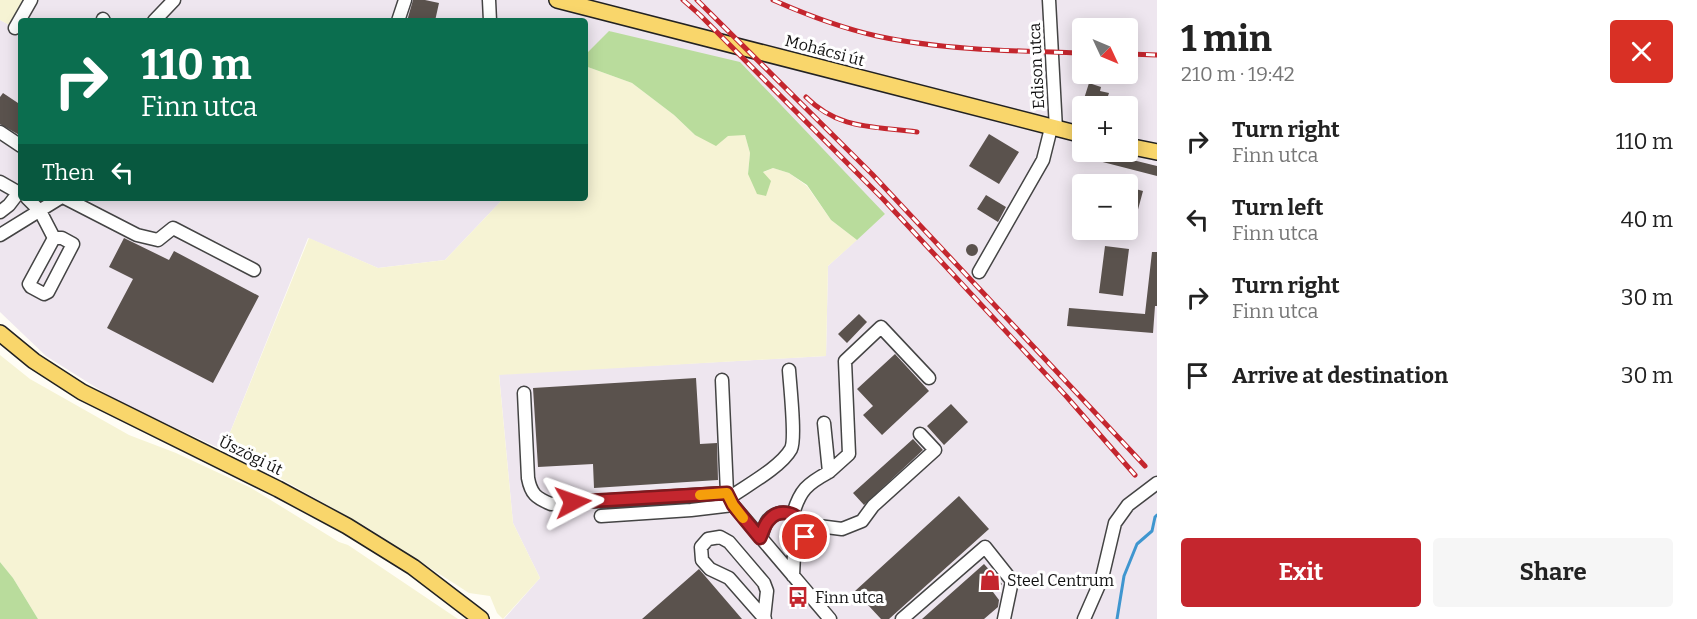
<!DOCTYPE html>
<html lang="en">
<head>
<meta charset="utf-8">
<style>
	:root { --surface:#fff; --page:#f6f6f6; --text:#222; --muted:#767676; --accent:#c4262e }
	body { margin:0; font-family:Bitter,serif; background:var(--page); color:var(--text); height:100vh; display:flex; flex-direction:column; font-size:22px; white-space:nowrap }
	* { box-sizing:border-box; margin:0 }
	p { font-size:20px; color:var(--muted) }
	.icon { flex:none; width:33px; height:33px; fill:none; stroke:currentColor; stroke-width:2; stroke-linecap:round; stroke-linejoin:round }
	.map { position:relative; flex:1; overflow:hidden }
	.panel { display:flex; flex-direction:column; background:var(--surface); width:540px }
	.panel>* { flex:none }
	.top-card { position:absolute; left:18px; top:18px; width:570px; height:183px; border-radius:6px; box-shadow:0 3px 15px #0003; background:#0b6e4f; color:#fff; overflow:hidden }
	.needle { width:39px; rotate:134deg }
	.controls { position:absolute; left:1072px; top:18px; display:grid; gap:12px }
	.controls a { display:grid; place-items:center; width:66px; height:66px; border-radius:6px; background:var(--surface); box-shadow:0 3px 15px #0003; font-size:30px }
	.pin { position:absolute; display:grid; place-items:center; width:51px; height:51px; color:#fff; margin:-26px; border:3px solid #fff; border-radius:50%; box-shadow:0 2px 6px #0007 }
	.me { position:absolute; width:66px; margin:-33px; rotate:86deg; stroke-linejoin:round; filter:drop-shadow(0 0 4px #0008) }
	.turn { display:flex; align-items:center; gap:21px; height:126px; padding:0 24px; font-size:27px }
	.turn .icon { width:78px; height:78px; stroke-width:2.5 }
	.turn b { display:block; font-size:42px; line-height:51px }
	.then { display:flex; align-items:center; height:57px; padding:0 24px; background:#0003; gap:12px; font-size:22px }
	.round { display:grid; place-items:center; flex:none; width:63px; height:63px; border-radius:6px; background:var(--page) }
	.head { display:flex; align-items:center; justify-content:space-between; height:102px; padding:0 24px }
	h1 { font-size:36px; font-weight:700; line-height:45px }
	.button { display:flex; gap:12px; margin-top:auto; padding:12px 24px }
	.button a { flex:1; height:69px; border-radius:6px; background:var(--accent); color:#fff; font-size:24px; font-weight:700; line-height:69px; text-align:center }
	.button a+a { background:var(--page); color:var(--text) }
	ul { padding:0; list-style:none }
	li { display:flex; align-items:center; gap:18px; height:78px; padding:0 24px }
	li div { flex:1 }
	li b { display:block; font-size:22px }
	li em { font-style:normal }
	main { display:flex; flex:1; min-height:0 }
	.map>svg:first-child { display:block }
</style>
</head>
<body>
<main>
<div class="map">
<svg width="1157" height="619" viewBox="0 0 1157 619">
	<rect width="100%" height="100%" fill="#fffdf5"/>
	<path fill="#eee6ef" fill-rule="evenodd" d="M31,0H1157V619H504L540,578L513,523L499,374L826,356L828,266L885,214L610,31L585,55V21H21V198H504L445,260L378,268L308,238L223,450L116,400L46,356L0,312V20L15,28ZM1083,28H1128V74H1083ZM1083,106H1128V152H1083ZM1083,184H1128V230H1083Z"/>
	<path fill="#f6f3d4" d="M0,0H31L15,28L0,20Z
		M585,66L632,83L674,115L695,135H745L750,153L748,174L762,173L773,168L789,173L807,186L831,220L857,240L828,266L826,356L499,375L513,523L540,578L503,619L497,613L490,596L469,593L368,528L269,472L223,450L309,238L378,268L445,260L504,198H585Z
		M0,355L30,379L129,435L176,453L251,488L339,542L348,545L458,619H38L13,578L0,562Z"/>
	<path fill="#b9dc9c" d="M609,31L740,62L885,214L857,240L831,220L807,185L789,173L773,168L763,172L771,181L766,196L757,194L748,174L750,153L745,135L728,136L716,146L695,135L674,115L632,83L585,66V55Z
		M0,562L13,578L38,619H0Z"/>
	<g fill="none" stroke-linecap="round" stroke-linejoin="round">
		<path stroke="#3f96cf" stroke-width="3" d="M1117,619L1124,576L1137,544L1152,531L1155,517L1157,515"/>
	</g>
	<path fill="#5a524d" d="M413,0H425L439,3L435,21H407Z
		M1089,83L1101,87L1100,91L1109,93L1108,96L1137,104V106H1089L1082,105Z
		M3,93L21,105V136L0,124V97Z
		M989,134L1019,152L999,184L969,166Z
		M1093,152H1100L1157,166V176L1091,159Z
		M1081,174L1111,182V184H1083V202L1074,200Z
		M1128,187L1143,191L1136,217L1128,215Z
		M986,195L1006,207L998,222L977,209Z
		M124,238L169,260L174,251L259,296L213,383L107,328L133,279L109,267Z
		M966 250a6 6 0 1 1 12 0a6 6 0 1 1-12 0Z
		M1105,246L1129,249L1123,296L1099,293Z
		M1152,252H1157V306H1155L1153,333L1067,326L1069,308L1145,314Z
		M859,314L867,322L847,343L838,334Z
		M895,354L929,391L882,435L863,415L873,406L857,389Z
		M696,378L700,444L717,443L718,480L594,488L593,464L538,467L533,388Z
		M951,404L968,422L944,445L927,426Z
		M913,439L923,450L864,505L853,493Z
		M959,496L989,529L889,619H881L855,591Z
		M984,564L1002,584L993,592L999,600L998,607L984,619H922Z
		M699,569L742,619H642Z"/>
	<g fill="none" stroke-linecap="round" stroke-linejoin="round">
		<defs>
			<path id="minor" d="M489,0L490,21
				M1049,0L1056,129
				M103,19L104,21
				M154,21L174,0
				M398,21L405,0
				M15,28L31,0
				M0,132L21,146
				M0,182L21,194
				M27,198L40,211L54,238
				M65,198L137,235L158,240L173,228L254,270
				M0,212L9,205L19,192
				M0,235L60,198
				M54,238H62L73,244L48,292L44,294L31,287L29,284Z
				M979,272L1043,160L1051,128
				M722,380L727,493L733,505L830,619
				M524,393L528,478C531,494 536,498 551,504L727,493
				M829,472L849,454L845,361L881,327L929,378
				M729,498C746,486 781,467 791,449C796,439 790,385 789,370
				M793,514C800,490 807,484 829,472L824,423
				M601,516L691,510L733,505
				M803,524L842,529L862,521L873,506L935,450L920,434
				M761,538C763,532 764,525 768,520C778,509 794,511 802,523C804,527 804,533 805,537L794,554L793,576
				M764,618L767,591L764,583L729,542L720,537L708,539L701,547L702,560L710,569L729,578L765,619
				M902,619L985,547L1012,581L1004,619
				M1084,619L1102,578L1115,523L1128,505L1157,483"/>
			<path id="major" d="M557,0L1083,135
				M1128,146L1157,152
				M0,333L34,361L82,392L278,489L347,526L413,567L481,619"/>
		</defs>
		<use href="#minor" stroke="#444" stroke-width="15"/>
		<use href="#major" stroke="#222" stroke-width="18"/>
		<use href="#minor" stroke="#fff" stroke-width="12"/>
		<use href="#major" stroke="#f9d66b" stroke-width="15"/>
		<defs>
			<path id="rail" d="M683,0L700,15L883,199L1066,396L1135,475
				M697,0L872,174L1145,466
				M773,0C807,15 841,28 877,36C942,50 1016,51 1083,53
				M1128,54L1157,55
				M806,97C839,130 873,126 917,132"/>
		</defs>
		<use href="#rail" stroke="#c4262e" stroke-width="5"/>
		<use href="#rail" stroke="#fff" stroke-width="3" stroke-dasharray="9" stroke-linecap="butt"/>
	</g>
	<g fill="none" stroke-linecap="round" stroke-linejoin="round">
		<defs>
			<path id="route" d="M573,502L727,493L733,505L760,538C763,532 764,525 769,520C778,509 794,511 802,523C804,527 804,533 805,537"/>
		</defs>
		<use href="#route" stroke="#7f191e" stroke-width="15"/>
		<use href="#route" stroke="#c4262e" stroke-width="10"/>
		<path stroke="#f59e0b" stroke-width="10" d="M700,495L727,493L733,505L743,518"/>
	</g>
	<defs>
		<symbol id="shop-bare" viewBox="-9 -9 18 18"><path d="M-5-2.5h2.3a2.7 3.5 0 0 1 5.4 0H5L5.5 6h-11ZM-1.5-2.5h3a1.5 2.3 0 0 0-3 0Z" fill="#c4262e" stroke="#fff" stroke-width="2.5" paint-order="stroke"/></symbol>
		<symbol id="bus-bare" viewBox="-9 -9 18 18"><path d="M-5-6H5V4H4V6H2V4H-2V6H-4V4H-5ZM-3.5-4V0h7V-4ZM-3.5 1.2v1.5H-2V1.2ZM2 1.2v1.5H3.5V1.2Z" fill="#c4262e" stroke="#fff" stroke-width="2.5" paint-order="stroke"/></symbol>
	</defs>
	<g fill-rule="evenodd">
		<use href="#shop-bare" x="975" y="565" width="30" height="30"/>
		<use href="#bus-bare" x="783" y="582" width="30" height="30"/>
	</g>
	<g text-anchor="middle" stroke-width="6" stroke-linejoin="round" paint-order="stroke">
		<g font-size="16" fill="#111" stroke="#fff">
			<text transform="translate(825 50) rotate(15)" y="6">Mohácsi út</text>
			<text transform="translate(1036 66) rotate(-93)" y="6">Edison utca</text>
			<text transform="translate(251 455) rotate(26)" y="6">Üszögi út</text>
		</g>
		<g font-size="16" fill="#111" stroke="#fff" text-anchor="start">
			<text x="1007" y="586">Steel Centrum</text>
			<text x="815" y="603">Finn utca</text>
		</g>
	</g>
</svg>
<div class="controls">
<a><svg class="needle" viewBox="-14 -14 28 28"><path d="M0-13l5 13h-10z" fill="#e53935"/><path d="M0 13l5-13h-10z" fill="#767676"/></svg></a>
<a>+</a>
<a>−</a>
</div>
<div class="pin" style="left:805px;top:537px;background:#d93025"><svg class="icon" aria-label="arrive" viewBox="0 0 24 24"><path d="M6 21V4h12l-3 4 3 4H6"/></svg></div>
<svg class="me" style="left:573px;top:502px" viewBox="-20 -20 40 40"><path d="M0-17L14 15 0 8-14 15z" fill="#c4262e" stroke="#fff" stroke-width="4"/></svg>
<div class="top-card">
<div class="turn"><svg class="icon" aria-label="right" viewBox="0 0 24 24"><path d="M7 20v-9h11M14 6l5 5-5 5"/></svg><div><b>110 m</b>Finn utca</div></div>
<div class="then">Then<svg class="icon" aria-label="left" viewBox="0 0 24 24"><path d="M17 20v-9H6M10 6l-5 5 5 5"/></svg></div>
</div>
</div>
<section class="panel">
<div class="head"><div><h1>1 min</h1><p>210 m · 19:42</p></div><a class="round" style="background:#d93025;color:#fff"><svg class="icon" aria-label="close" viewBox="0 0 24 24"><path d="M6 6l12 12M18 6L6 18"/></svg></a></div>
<ul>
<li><svg class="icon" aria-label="right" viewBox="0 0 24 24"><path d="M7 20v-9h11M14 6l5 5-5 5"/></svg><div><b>Turn right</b><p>Finn utca</p></div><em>110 m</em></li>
<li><svg class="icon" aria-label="left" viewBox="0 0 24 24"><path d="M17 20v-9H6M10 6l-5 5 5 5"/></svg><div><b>Turn left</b><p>Finn utca</p></div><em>40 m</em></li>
<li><svg class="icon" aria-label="right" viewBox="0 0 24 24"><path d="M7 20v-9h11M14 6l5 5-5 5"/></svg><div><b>Turn right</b><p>Finn utca</p></div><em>30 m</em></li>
<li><svg class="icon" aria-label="arrive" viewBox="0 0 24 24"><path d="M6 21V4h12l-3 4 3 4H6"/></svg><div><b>Arrive at destination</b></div><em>30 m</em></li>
</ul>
<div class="button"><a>Exit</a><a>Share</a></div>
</section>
</main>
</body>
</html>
